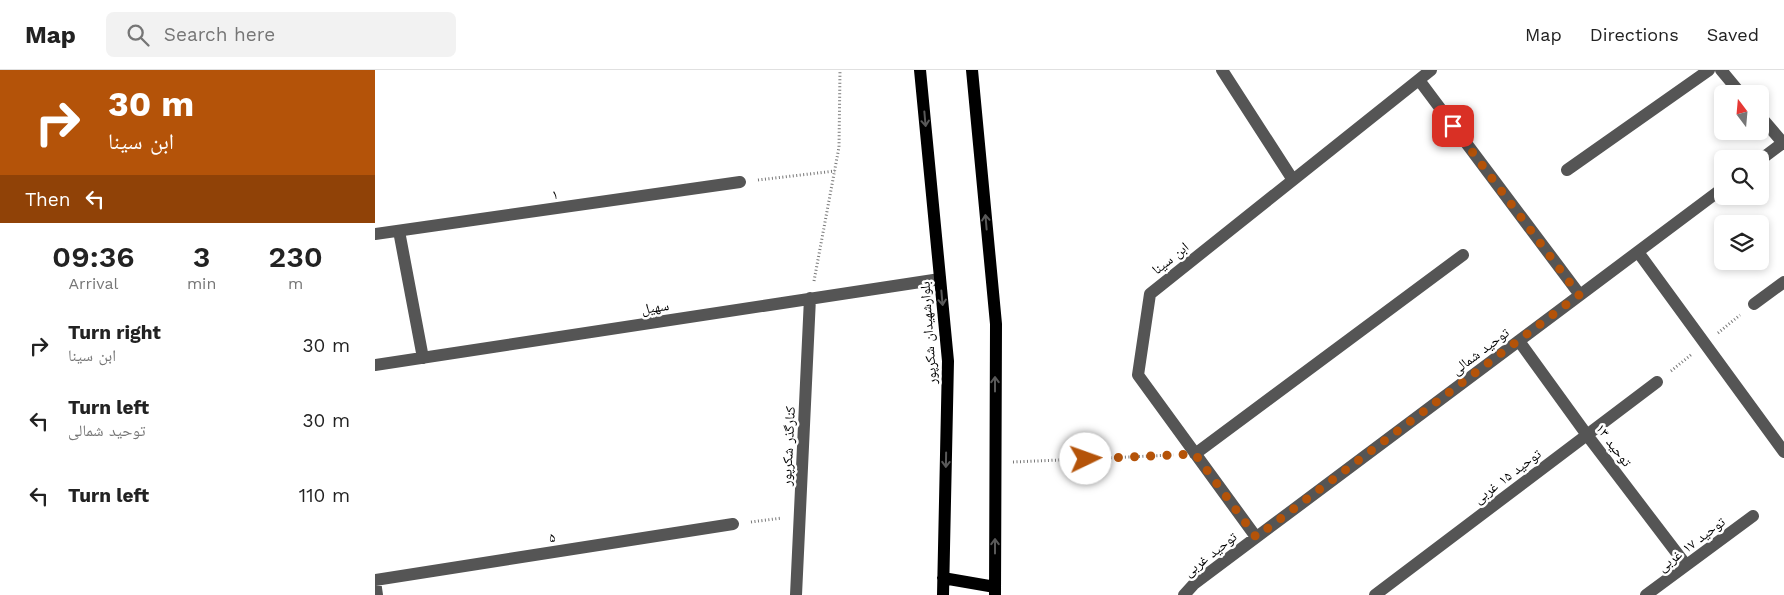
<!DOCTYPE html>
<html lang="en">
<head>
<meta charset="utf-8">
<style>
	:root { --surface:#fff; --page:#f2f2f2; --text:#222; --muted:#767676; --line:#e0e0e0 }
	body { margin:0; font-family:"Work Sans","Noto Naskh Arabic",sans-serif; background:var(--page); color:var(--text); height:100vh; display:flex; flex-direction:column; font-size:19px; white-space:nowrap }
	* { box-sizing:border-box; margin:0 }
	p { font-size:16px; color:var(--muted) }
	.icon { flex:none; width:28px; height:28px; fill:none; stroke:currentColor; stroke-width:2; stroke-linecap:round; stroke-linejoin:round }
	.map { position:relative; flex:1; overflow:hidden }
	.side { display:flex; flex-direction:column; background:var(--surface); width:375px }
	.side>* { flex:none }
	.banner { background:#b45309; color:#fff; overflow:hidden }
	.needle { width:32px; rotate:344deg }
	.tools { position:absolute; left:1339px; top:15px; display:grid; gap:10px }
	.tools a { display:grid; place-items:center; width:55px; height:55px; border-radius:8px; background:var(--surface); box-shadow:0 2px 8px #0003; font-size:25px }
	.pin { position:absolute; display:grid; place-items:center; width:42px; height:42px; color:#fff; margin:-21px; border-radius:10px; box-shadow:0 2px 8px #0006 }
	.me { position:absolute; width:55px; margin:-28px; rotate:87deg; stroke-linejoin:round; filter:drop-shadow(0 0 4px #0008) }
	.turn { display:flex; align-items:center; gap:18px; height:105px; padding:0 25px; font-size:22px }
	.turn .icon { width:65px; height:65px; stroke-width:2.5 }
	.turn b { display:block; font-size:35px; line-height:42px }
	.then { display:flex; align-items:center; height:48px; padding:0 25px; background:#0003; gap:10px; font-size:19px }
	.eta { display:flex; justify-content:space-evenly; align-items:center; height:85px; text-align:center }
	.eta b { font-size:30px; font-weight:600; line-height:35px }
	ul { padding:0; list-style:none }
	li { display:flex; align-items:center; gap:15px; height:75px; padding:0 25px }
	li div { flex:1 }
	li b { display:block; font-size:19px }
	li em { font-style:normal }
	header { display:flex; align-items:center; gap:30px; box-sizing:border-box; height:70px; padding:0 25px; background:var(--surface); border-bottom:1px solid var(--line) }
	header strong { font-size:24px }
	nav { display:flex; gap:28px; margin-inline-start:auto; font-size:18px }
	.search { width:350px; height:45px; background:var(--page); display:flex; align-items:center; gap:12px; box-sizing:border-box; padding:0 18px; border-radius:8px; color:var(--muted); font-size:19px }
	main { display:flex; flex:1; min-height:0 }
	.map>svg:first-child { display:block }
</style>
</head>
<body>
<header>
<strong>Map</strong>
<div class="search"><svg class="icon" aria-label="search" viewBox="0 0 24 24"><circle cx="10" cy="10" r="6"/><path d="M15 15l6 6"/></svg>Search here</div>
<nav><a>Map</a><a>Directions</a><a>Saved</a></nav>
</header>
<main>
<section class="side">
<div class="banner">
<div class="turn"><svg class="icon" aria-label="right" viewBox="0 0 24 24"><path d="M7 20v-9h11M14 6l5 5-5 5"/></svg><div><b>30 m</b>ابن سینا</div></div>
<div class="then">Then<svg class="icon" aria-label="left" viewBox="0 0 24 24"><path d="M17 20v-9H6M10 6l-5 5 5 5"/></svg></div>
</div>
<div class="eta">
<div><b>09:36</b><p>Arrival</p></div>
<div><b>3</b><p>min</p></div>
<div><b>230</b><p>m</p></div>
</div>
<ul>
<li><svg class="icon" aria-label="right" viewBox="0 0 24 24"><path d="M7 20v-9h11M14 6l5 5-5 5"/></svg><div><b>Turn right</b><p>ابن سینا</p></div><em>30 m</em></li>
<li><svg class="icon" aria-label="left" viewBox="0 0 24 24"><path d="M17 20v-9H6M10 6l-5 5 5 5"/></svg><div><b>Turn left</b><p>توحید شمالی</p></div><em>30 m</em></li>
<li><svg class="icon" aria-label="left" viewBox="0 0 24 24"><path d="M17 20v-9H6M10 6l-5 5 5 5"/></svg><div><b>Turn left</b></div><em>110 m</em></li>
</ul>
</section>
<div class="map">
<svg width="1409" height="525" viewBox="0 0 1409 525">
	<rect width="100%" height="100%" fill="#fff"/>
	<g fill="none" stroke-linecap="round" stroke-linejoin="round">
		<path stroke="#777" stroke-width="3" stroke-dasharray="1 2.5" stroke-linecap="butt" d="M383,110L460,101
			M439,211L464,77L465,0
			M1343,263L1365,245
			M1296,301L1317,284
			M638,392L799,385
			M376,452L407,448"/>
		<path stroke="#555" stroke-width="12" d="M847,0L918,110
			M1346,0L1366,24
			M1044,10L1205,225
			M1385,46L1409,74
			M1385,90L1409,72
			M1192,100L1334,0
			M24,161L48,288
			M0,164L365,112
			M1263,182L1409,382
			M1379,234L1409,212
			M1144,271L1212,365L1311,495
			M0,295L565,209
			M820,384L1088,185
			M881,467L763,305L775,224L1056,0
			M0,510L358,454
			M0,511L2,525
			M421,525L435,228
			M809,525L819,514L1348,118
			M1000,525L1282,312
			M1271,525L1378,446"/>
		<path stroke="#000" stroke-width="12" d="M545,0L573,291L568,525
			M597,0L621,254L620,525
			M568,508L620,517"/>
	</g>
	<defs><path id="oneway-shaft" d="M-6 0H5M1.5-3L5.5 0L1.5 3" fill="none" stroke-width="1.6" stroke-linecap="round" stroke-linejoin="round" transform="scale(1.25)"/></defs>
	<g stroke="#595959">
		<use href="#oneway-shaft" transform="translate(550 49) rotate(85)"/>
		<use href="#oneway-shaft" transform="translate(611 152) rotate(-95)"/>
		<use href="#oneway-shaft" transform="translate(567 228) rotate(85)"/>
		<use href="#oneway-shaft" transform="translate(620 314) rotate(-90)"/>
		<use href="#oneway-shaft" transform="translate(571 390) rotate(91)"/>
		<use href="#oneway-shaft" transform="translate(620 476) rotate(-90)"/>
	</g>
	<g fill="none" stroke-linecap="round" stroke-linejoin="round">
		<path stroke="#b45309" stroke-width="9" stroke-dasharray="0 16.2" d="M711,389L820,384L881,467L1204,225L1078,56"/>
	</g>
	<g text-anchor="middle" stroke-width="5" stroke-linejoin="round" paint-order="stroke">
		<g font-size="14" fill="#000" stroke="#fff">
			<text transform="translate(180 124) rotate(-8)" y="5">۱</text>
			<text transform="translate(795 188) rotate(-39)" y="5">ابن سینا</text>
			<text transform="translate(280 237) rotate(-9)" y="5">سهیل</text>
			<text transform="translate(553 263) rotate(-94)" y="5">بلوارشهیدان شکرپور</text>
			<text transform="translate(1105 281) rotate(-37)" y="5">توحید شمالی</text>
			<text transform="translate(1239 375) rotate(53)" y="5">توحید ۱۳</text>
			<text transform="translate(413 376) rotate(-87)" y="5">کنارگذر شکرپور</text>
			<text transform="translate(1132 406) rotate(-37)" y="5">توحید ۱۵ غربی</text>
			<text transform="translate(177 467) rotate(-9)" y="5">۵</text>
			<text transform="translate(1316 474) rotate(-37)" y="5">توحید ۱۷ غربی</text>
			<text transform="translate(835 484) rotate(-38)" y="5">توحید غربی</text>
		</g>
	</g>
</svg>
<div class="tools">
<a><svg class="needle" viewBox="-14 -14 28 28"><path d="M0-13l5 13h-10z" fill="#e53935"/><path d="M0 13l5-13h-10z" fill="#767676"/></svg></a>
<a><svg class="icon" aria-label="search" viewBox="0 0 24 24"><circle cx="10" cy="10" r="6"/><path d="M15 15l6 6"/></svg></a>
<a><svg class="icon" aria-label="layers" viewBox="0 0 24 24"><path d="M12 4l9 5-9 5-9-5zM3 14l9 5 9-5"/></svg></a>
</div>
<div class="pin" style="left:1078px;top:56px;background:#d93025"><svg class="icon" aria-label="arrive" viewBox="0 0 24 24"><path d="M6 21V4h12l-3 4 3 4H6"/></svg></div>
<svg class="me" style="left:711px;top:389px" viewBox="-20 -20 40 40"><circle r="19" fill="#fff"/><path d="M0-13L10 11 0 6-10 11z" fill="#b45309"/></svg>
</div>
</main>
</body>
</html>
